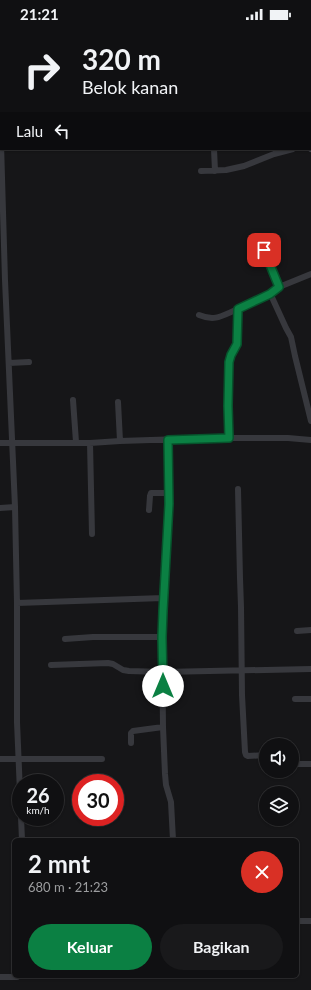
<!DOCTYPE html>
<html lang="id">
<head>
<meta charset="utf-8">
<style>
	:root { --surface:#101012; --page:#19191b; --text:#f1f3f6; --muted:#9c9d9f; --line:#303032; --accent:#0b8043 }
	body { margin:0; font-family:Lato,sans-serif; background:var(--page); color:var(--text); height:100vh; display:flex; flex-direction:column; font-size:15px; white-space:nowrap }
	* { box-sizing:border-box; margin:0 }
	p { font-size:13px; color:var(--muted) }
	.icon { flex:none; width:22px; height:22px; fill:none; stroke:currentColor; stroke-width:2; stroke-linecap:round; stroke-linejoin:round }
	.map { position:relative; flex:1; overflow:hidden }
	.details { position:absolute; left:12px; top:810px; width:287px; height:140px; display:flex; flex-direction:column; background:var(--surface); border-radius:6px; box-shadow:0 1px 3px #0004,0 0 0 1px var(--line) }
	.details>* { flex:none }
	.guide { position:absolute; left:0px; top:0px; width:311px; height:122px; box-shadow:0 1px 3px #0004,0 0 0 1px var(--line); background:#101012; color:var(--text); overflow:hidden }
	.fabs { position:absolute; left:259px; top:710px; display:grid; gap:8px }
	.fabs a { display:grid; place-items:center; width:40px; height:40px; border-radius:50%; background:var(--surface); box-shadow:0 1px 3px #0004,0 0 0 1px var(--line); font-size:20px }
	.speed { position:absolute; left:12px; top:746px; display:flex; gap:8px; font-size:20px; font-weight:700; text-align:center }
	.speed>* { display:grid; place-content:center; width:52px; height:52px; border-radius:50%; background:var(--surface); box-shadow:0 1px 3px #0004,0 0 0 1px var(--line); line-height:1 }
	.speed small { font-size:10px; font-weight:400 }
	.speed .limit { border:6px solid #d22; background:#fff; color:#111 }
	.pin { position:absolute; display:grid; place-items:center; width:34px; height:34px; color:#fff; margin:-17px; border-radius:8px; box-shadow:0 2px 6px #0006 }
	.me { position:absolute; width:44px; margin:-22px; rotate:0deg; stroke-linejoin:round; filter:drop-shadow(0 0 3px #0008) }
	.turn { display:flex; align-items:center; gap:14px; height:84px; padding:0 16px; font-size:18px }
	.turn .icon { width:52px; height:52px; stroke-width:2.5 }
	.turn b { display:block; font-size:28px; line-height:34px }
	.then { display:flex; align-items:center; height:38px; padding:0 16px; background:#0003; gap:8px; font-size:15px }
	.round { display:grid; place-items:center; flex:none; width:42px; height:42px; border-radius:21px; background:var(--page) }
	.overview { display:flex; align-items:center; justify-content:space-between; height:68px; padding:0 16px }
	h1 { font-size:24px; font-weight:700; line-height:30px }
	.primary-button { display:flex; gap:8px; margin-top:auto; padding:8px 16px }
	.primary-button a { flex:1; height:46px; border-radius:24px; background:var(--accent); color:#fff; font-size:16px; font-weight:700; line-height:46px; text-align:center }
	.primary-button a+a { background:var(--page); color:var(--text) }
	.status { display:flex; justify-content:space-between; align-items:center; height:28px; padding:0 20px; background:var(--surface); direction:ltr }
	.status svg { height:11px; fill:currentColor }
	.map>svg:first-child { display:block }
</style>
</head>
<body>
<div class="status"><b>21:21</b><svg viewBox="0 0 49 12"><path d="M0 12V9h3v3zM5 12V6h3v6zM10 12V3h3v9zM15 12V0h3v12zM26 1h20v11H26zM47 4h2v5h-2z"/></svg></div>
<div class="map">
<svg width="311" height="962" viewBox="0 0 311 962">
	<rect width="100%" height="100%" fill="#161618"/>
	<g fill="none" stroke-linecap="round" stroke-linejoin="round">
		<path stroke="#37383d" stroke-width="6" d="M61,0V1
			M121,0L122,1
			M282,0V1
			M0,12L1,0
			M310,54H311
			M0,81L5,252L15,479L17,575V694L21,788
			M214,121L215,143
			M201,143L226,142L244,138L274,126L293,121
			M264,222L279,259
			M270,265L286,300L291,309L295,328L311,393
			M199,287C216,294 223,287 238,281
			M9,335L29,334
			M73,372L76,414
			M118,374L120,413
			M229,410L228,378L229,334L231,327L237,316L238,281L270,265L279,259L311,246
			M168,412L169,476L163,570L162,609L163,699L165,746L166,757L171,774L173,812
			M0,415H90L120,413L212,410H288L311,412
			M90,415L92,506
			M238,461L240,550L241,579L242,667L245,724L246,727L248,728L266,727
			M0,480L15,479
			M149,482L150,468L151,465H169
			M17,575L163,570
			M297,603L311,602
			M65,611L93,609H162
			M51,637L108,635L113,636L123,642L129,643L163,644L311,641
			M295,671H311
			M131,715V705L133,703L163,699
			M292,727H295L296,733L297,736H311
			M0,731H102
			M21,789L22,812
			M297,893H311
			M0,949H17V948"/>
		<path stroke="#45474d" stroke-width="8" d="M0,58H1
			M310,119L311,120"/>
	</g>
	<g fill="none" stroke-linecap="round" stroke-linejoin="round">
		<defs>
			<path id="route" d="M163,658L162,609L163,583L169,476L168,412L229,410L228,378L229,334L231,327L237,316L238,281L270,266L279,259L264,222"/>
		</defs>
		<use href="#route" stroke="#07532c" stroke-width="10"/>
		<use href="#route" stroke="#0b8043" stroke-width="7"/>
	</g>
</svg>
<div class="fabs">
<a><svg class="icon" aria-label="sound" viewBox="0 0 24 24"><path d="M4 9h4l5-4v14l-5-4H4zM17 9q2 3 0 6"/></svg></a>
<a><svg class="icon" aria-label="layers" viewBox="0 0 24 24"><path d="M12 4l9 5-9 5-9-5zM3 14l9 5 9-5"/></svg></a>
</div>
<div class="speed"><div>26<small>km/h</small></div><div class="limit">30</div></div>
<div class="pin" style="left:264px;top:222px;background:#d93025"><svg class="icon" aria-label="arrive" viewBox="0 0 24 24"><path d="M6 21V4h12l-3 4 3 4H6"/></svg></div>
<svg class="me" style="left:163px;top:658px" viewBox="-20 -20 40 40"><circle r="19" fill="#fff"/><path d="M0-13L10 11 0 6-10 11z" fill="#0b8043"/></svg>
<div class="guide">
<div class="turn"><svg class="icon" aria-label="right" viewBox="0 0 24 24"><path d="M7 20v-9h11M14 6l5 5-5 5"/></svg><div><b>320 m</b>Belok kanan</div></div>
<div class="then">Lalu<svg class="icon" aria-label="left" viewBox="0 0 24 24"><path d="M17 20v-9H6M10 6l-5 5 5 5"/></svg></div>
</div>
<section class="details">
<div class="overview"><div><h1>2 mnt</h1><p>680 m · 21:23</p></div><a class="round" style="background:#d93025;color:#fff"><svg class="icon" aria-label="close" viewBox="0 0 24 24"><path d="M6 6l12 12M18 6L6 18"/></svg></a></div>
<div class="primary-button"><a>Keluar</a><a>Bagikan</a></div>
</section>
</div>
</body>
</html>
